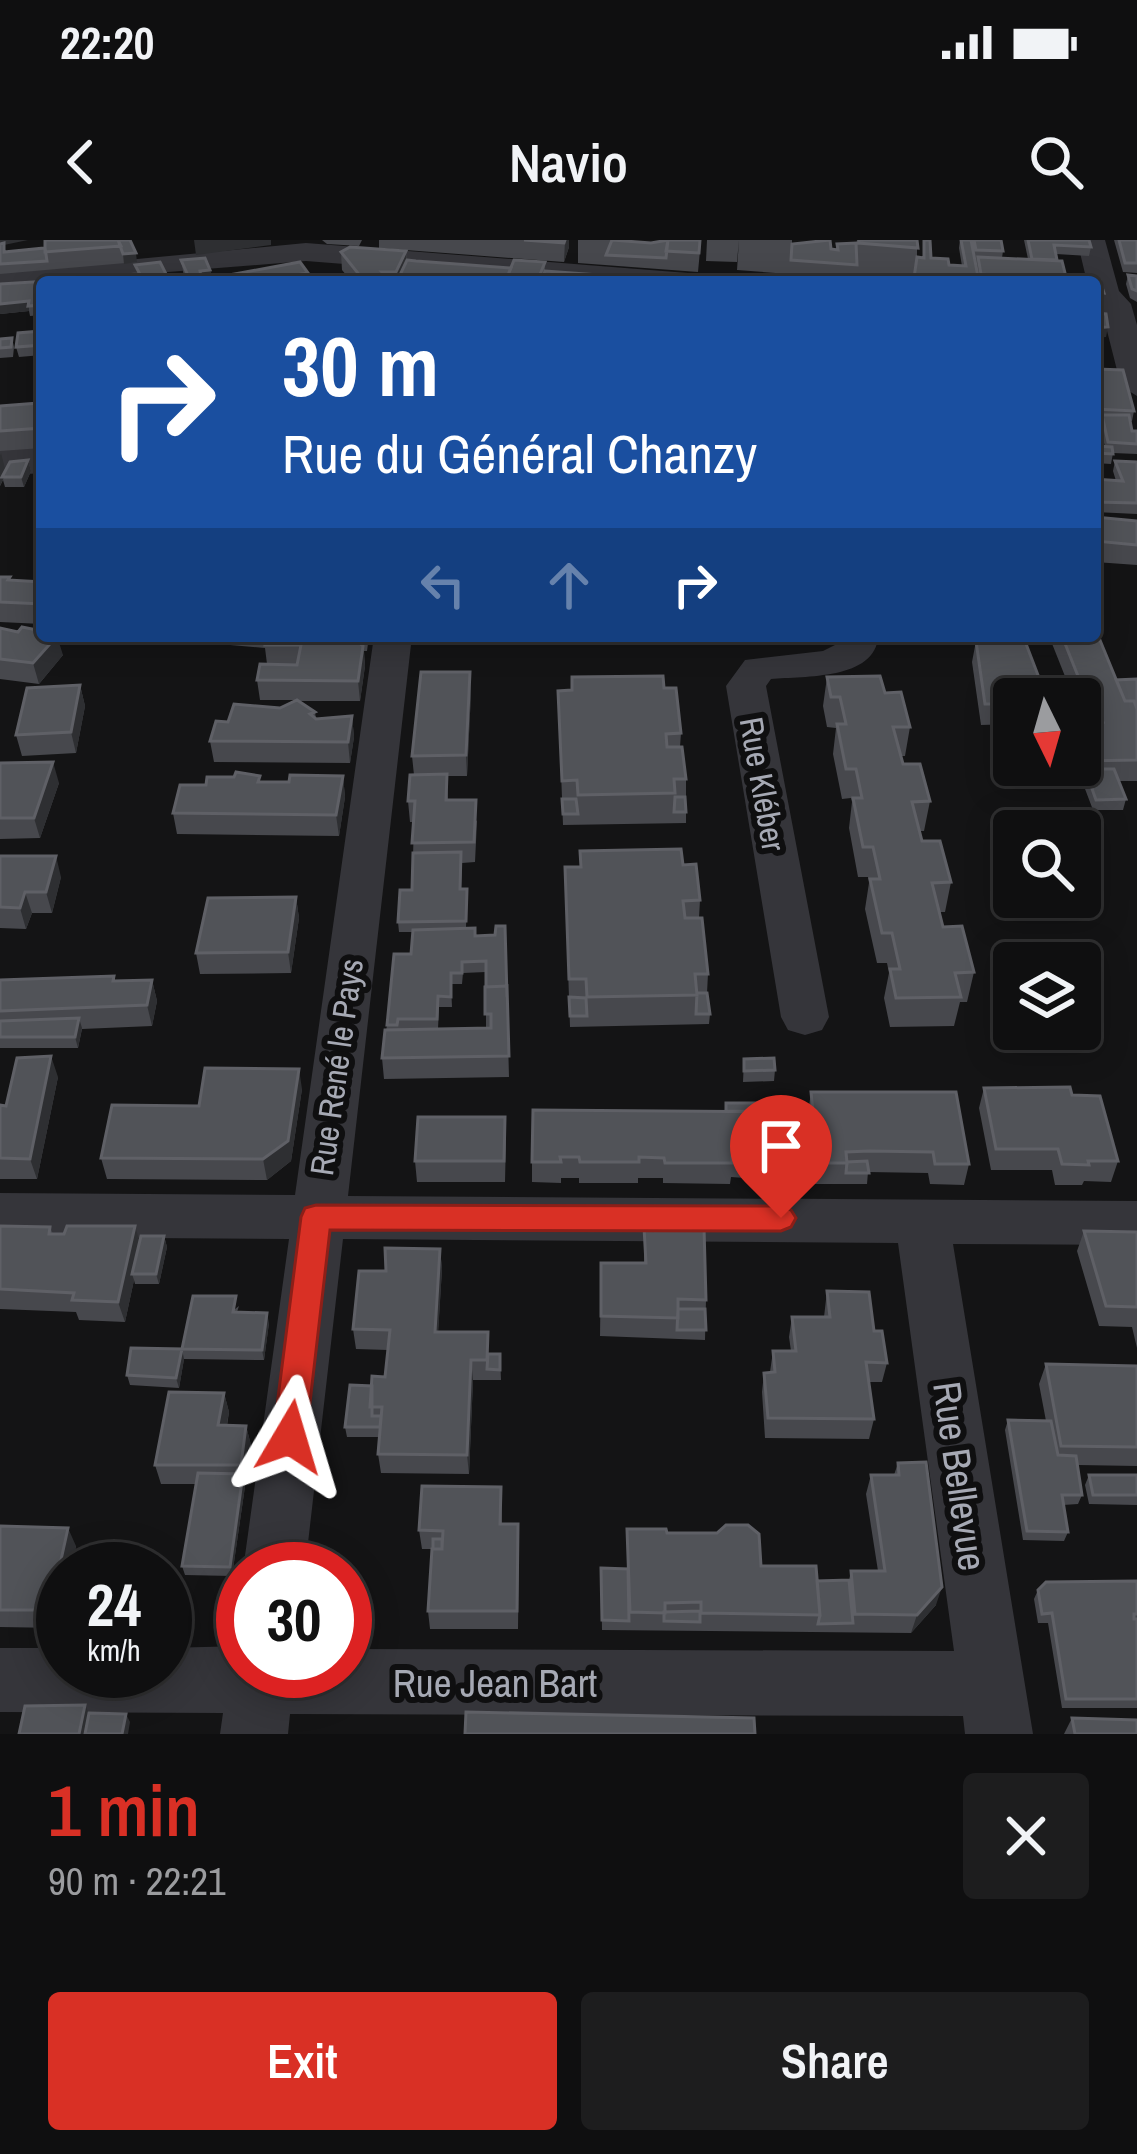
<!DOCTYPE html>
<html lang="en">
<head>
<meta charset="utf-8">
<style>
	:root { --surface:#0f0f10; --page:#1d1d1e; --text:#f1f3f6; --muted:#9b9c9f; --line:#2f2f30; --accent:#d93025 }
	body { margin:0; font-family:"Archivo Narrow",sans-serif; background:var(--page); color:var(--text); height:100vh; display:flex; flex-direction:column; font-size:45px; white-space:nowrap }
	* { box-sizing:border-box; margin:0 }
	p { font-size:39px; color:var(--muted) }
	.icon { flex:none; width:66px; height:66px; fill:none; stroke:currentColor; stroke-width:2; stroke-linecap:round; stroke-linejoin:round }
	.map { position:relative; height:1494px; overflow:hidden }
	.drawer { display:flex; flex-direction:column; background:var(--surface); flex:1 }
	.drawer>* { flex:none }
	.hud { position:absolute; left:36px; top:36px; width:1065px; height:366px; border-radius:12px; box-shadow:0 6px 30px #0003,0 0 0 3px var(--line); background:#1a4fa0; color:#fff; overflow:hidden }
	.needle { width:78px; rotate:175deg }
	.fabs { position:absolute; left:993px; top:438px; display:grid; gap:24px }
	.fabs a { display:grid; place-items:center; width:108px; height:108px; border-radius:12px; background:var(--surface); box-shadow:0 6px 30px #0003,0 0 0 3px var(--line); font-size:60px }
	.speed { position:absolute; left:36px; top:1302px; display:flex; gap:24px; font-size:60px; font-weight:700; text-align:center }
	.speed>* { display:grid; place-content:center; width:156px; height:156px; border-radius:50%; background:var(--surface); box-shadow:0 6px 30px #0003,0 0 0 3px var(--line); line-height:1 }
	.speed small { font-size:30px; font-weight:400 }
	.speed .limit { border:18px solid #d22; background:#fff; color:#111 }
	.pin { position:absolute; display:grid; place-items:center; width:102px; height:102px; color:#fff; margin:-123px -51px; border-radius:50% 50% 50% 0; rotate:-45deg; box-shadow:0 0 12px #0007 }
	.pin .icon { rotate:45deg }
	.me { position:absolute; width:132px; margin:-66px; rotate:7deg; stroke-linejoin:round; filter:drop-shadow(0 0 9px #0008) }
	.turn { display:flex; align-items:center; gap:42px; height:252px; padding:0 48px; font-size:54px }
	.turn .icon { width:156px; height:156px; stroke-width:2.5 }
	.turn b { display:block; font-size:84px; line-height:102px }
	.lanes { display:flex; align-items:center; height:114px; padding:0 48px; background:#0003; justify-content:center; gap:60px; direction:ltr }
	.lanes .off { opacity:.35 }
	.round { display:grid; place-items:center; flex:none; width:126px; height:126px; border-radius:12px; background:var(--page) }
	.summary { display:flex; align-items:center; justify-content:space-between; height:204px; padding:0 48px }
	h1 { font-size:72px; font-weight:600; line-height:90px; color:var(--accent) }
	.primary-button { display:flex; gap:24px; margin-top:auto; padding:24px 48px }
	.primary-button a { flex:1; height:138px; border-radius:12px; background:var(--accent); color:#fff; font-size:48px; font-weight:600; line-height:138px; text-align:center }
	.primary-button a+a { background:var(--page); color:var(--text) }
	.status { display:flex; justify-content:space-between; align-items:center; height:84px; padding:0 60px; background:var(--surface); direction:ltr }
	.status svg { height:33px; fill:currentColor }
	header { display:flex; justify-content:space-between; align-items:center; height:156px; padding:0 48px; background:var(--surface); font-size:54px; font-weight:600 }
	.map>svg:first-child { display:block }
</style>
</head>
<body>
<div class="status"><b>22:20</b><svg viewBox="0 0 49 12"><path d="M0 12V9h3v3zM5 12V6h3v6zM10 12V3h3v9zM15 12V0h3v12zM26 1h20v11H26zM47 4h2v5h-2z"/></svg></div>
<header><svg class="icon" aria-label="back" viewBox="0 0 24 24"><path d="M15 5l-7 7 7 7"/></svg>Navio<svg class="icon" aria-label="search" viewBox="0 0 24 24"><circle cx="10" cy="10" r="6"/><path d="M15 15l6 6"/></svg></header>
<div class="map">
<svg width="1137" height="1494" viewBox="0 0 1137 1494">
	<rect width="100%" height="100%" fill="#141415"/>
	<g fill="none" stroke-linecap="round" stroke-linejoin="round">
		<path fill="#35353a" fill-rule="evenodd" d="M1077,0H1105L1119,51L1131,64L1137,85V156L1121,146L1101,67L1095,61V42H1087Z
			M306,3L688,33L703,42H575L306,21L42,42V46L0,50V32Z
			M374,396H412L348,956L1137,961V1005L953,1004L1033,1494H965L963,1476L290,1474L288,1494H220L223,1473L0,1472V1408H63V1431H165V1408L243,1406V1431H345V1409L954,1411L898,1003L343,999L305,1329L243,1330L289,999L0,997V953L295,955Z
			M840,396H878C876,440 804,436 771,439L766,446L829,777L822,790L805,795L788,790L781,777L726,446L745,420L823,411L839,403Z"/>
		<path fill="#35353a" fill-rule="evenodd" d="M42,207V233L0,236V210Z"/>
	</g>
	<path fill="#47484d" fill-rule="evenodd" d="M0,0L6,12L130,0L137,22L0,34Z
		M322,0H362L359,6L327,4Z
		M379,0H569V7L564,22L379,8Z
		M578,0H627L651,3L701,0L698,32L578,23Z
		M707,0H739L737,22L706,21Z
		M739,0H792V4L830,0L831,9L837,10V4L856,3V6L857,0H917V17H923L924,0H930L931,18L948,19L949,25L962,26L959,8L960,0H1001L1003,11L1002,18L1028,19L1024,0H1089L1091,7L1089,16L1056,14L1057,20L1062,21L1066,38L1100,41L1104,53L1102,62H1095V42H839L789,38V34L737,30Z
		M1114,0H1137V33L1123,32Z
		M406,11L407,20L511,28L545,22V31L694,42H352L342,30L341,12Z
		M181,20L210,30L212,38L309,36L315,42H185Z
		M1128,35L1137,36V62L1130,58L1126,44Z
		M42,42V75L30,76L29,71L0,74V44Z
		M42,91V115L19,117L16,107Z
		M12,98L14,107L13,117L0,118V99Z
		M1095,129L1134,171L1132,181H1130L1132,191H1137V214L1113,213L1111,224L1095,223V206L1105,207L1100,185L1101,180L1095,179Z
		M0,166L42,171V208L0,211Z
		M0,213L5,231L28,220L31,231L24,247H5L3,240L0,246Z
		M1115,221L1137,222V274L1095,272V239L1116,241L1113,231Z
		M1095,277L1137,281V325L1095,322Z
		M0,337L11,341L42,342V384L0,382Z
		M0,388L18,392L63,415L39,444L0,439Z
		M195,396H369L367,411H364L365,426L360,461H298L315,472L316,479L352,476L354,497L350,523L214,522L210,501L228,482L280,468L295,460H260L257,440L267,424L265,408L196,402Z
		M1049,396H1095L1116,440L1137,439V541H1119L1126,559L1123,570H1093L1082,541L1059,542L1057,547L1024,549L1016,525H1080V483L1082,482L1080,476V459H1074Z
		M976,401L1041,443L1037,459H1014V484L981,485L972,422Z
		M827,437L885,453L910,487L905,516H901L903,524L930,561L924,591H920L922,601L951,642L945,672H940L943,687L974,732L967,762H960L954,786L890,787L884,758L889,733L887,723H877L865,669L869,643L868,637H858L849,588L852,562L851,558L842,559L833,514L836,488L827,487L823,466Z
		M80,445L85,466L76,513L22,516L16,495Z
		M664,448L681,493L680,507L686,539V583L563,585L558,451Z
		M471,453L467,536H447L448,560L477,581L475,622L462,623L461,649H467L466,688L475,696L495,695L505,686L509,837L384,839L382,818L387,785L411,714L413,692H399L398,682L412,650L414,582H410L408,561L414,535L412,516ZM486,732V788L438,789L439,767H452L451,744H462L463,733Z
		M0,523L59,543L40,598L0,599Z
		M260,536V542H289L343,536L345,557L339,596L177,594L173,573L206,545Z
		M0,616L61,637L52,673H32L26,689L0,688Z
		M683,625L700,660L699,678L708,734L707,753L710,774L709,784L570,787L565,640Z
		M296,657L299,678L291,733L200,734L196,713Z
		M114,736L115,741L152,740L157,761L152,786L82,789L78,808H0V740Z
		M744,819L775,830L774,841L743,842Z
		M58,837L37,939H0V865L6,866Z
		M984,848L1072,855L1118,921L1111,942L1084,941L1082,945H1055L1052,930H991L979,868Z
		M302,849L291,921L267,940L107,939L101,918L199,866Z
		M811,852L969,924L964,945L930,944L928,933L868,932L867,944H815L808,873Z
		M726,863L787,923L785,944L747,943L745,938L731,937L730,944L663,943V938H638V943H579V938H561V943L532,942V922L725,871Z
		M506,898L505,942H417L415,921Z
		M0,986L50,987L53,994L140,1001L164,996L167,1007L159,1044H135L134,1040L125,1082L79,1080L76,1072L0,1069Z
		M644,987L706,1060L705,1100L600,1096L601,1023H644Z
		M1084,991L1137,992V1108L1132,1087L1099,1086L1077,1011Z
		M440,1009L442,1029L438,1092L489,1114H500L501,1140H473L469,1234L381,1233L378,1214L379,1197H347L345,1187L372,1146L385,1137L388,1110L356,1109L353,1089L386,1031Z
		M827,1051L873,1087L887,1123L882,1142H868L874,1179L869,1199L765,1198L762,1152L764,1133L770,1132L773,1111H791L789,1097L792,1077H824Z
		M239,1066L237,1072L269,1083L264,1120L184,1119L179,1148L130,1145L127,1135L182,1109Z
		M1046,1124L1137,1126V1226L1078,1225L1082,1255L1078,1264L1063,1265L1068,1292L1064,1301L1023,1300L1005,1190L1008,1180L1046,1181L1039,1144Z
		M224,1153L229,1172L227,1186H246L251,1205L232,1336L185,1335L182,1326L196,1244H161L155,1225Z
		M898,1223L936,1365L911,1393L602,1390L601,1328L627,1329V1289L667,1293L761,1326L817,1341L849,1340L851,1331H878L866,1254L871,1235H894Z
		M1089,1235H1137V1265L1089,1264L1085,1245Z
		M501,1247L502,1284L519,1303L518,1389H430L428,1371L432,1309H422L419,1290Z
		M0,1286L76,1306L71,1329H63L58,1388L0,1387Z
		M1137,1341V1468H1062L1048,1383H1038L1034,1359L1038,1350Z
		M1072,1478L1137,1494H1064Z"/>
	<path fill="#2e2f32" d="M0,0H28L4,5L6,13L0,6Z
		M194,0H271V5L196,15Z
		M565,0H569V7L564,22Z
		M406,11L407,30L399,37V42H397L396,32Z
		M136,13L137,22L124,24L123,14Z
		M210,30L212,42H202L200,31Z
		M308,33L309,42H252Z
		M29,61V71L0,74V64Z
		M1108,87L1106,97L1095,98V88Z
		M1,213L6,233L0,246V215Z
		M28,220L31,231L24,247L21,237Z
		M57,396L63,415L39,444L33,423Z
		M363,406L365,426L360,461L358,441Z
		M470,432L471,453L467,536L466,515Z
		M80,445L85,466L76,513L71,492Z
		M352,476L354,497L350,523L348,502Z
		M53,522L59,543L40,598L34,578Z
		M343,536L345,557L339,596L336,575Z
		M56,616L61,637L52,673L46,652Z
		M25,652L32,673L26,689L20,668Z
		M296,657L299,678L291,733L288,712Z
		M152,740L157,761L152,786L147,765Z
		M79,778L82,788L78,808L75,797Z
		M51,816L58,837L37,939L30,919Z
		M299,829L302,849L291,921L267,940L263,919Z
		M135,986L141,1006L132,1034L134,1040L125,1082L118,1062Z
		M164,996L167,1007L159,1044L156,1034Z
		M440,1009L442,1029L437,1112L435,1092Z
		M267,1073L269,1083L264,1120L262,1110Z
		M182,1109L184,1119L179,1148L176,1138Z
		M471,1120L473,1140L469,1234L467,1215Z
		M224,1153L229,1172L223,1205L218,1185Z
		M246,1186L251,1205L232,1336L230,1327L243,1234L241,1225Z
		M68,1288L76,1306L71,1329H63V1365L58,1388L50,1370Z
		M942,1347L936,1365L911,1393L917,1375Z
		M85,1465L93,1482L91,1494H79Z
		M126,1474L130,1482L128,1494H122Z"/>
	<path fill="#515358" stroke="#5f6066" stroke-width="3" d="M45,0H118L121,6L45,12Z
		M118,0H130L136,13L123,14Z
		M524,0H565L564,3Z
		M612,0L651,3L668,0L666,18L606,15Z
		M668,0H700L699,13L666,11Z
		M830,0L831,9L838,10L837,4L856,3L857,25L791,20L792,4Z
		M859,0H917L918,8L859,3Z
		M924,0H930L931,18L948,19L949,25L966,26L961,0H971L979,42L914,38L917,17L924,18Z
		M974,0H1001L1003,11L976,10Z
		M1028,0H1089L1091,7L1054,5L1057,20L1032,19Z
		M1119,0H1137V23H1125Z
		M4,3V12L45,8L47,21L0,24V4Z
		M350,7L406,11L396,32H382L391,41L365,42L341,12Z
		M978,17L1062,21L1067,41L981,34Z
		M205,18L210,30L200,31L202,40L300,22L308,33L252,42H191L181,20Z
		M407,20L416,21L511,28L508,35V42H471L399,37Z
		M514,20L545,22L539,37L508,35Z
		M160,22L170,42H144L135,25Z
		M545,31L694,42H541Z
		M137,34L141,42H70V39Z
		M724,35L810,42H723Z
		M1128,35L1137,36V51L1132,49Z
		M311,36L315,42H281Z
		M1066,38L1100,41L1104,53L1095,52V42H1067Z
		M65,40V42H42V65L28,66L29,61L0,64V44Z
		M1095,73L1106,74L1108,87L1095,88Z
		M42,91V105L16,107L18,93Z
		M12,98L11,107L0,108V99Z
		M1095,129L1123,130L1134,171L1095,169Z
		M40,163L39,172H42V188L0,191V166Z
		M1102,175H1129L1132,191H1137V204L1108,202Z
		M1095,206L1112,207L1113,214L1095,213Z
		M28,220L21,237H2L10,222Z
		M1115,221L1137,222V263L1095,262V239L1123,241Z
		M1095,277L1137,281V305L1095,301Z
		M0,337H10L8,340L42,342V364L0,362Z
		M22,387L42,391V396H57L33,423L0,419V388L18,392Z
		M1095,388L1125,461H1134L1137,469V520L1080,521V483L1103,482L1095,461H1088L1062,396H1095Z
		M267,396H358L357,401L363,406L358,441L257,440L260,424L297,425L301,405H265Z
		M1014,396H1023L1041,443H1011L1013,448H1023L1026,459H1014V464H985L976,401Z
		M421,432H470L466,515L412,516Z
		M663,436L664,448H676L681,493L666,494L667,507H682L686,539H674L675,553L578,555L577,540L562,541L558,451L572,450V437Z
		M880,436L885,453L901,452L910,487H893L903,524H920L930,561L912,562L922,601H940L951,642L932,643L943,687L962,686L974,732L955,733L961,757L896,758L890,729H900L892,693H882L870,639H880L873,607H863L853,558H862L856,529H846L837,484H846L840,457H831L827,437Z
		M1137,439V469L1134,461H1125L1116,440Z
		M80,445L71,492L16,495L27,448Z
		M297,460L315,472L310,474L316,479L352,476L348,502L210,501L216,481L228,482L234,464L280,468Z
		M53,522L34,578H0V523Z
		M1085,529H1114L1126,559L1096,560Z
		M1059,530L1060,536L1026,538L1024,531Z
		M236,532L260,536L258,542H289L290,535L343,536L336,575L173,573L180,545H206L207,537H234Z
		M447,534L446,560H476L474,602L412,603L415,561H408L410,535Z
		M675,557H685L686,572H674Z
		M562,559H576L578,574H563Z
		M681,609L683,625L696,624L700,660L683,661L685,678H702L708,734H695L697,755L587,757L586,739H569L565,627H581L580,611Z
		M461,612L460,649H467L466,681L398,682L400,650H412L413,613Z
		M0,616H56L46,652H25L20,668L0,667Z
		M296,657L288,712L196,713L208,658Z
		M496,686H505L507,757V746L486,747V721L462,722V733H451V757L438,756L437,779H398L397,785H387L394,714H411L413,690L475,688V696L495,695Z
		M114,736L113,741L152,740L147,765L0,771V740Z
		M507,746L509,816L382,818L385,790L491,788V774H485V747Z
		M697,753H707L710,774H696Z
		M569,757L586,758L587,776H570Z
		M79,778L75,797H0V781Z
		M51,816L30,919L0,918V865L6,866L17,818Z
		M774,818L775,830L744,831V819Z
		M205,828L299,829L288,901L263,919L101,918L112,865L199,866Z
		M1070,847L1072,855L1100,856L1118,921H1088L1089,925L1062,924L1058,909H996L984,848Z
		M811,852H956L969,924H935L933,912L869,911L846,912L847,923H818Z
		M726,863H779V872L726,871Z
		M533,870L782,872L787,923H749L748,917H732V923H665L664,918L639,917V922H580L579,917H560L561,922H532Z
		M418,877H505L504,921H415Z
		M867,921L869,933H846L847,922Z
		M0,986L50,987L49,994H64L67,986H135L118,1062L72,1060L74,1053L0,1049Z
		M644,987L704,988L706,1060L678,1059V1078L601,1076V1023H646Z
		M1084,991L1137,992V1067L1106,1066Z
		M141,996H164L156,1034H132Z
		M385,1008L440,1009L435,1092H488L487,1120H471L467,1215L378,1214L382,1167H370L372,1136L385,1137L390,1090L353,1089L359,1031H386Z
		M827,1051L869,1052L874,1091H882L887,1123L866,1122L874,1179L768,1178L764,1133L775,1132L773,1111H796L792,1077H830Z
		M193,1056H236L233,1072L267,1073L262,1110L182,1109Z
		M678,1069H705L706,1090H677Z
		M131,1108L182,1109L176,1138L127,1135Z
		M488,1114H500V1130L487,1129Z
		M1046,1124L1137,1126V1207L1061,1206Z
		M350,1145L372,1146V1176H381L380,1187H345Z
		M169,1152L224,1153L218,1185L246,1186L241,1225H155Z
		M1008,1180L1051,1181L1058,1215L1076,1216L1082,1255H1062L1068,1292L1027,1291Z
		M926,1222L942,1347L917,1375L855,1374L851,1331H885L871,1235H899L898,1223Z
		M198,1233L243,1234L230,1327L182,1326Z
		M1089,1235H1137V1255H1093Z
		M422,1246L501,1247L500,1284H518L517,1371H428L432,1309H442L443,1291L419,1290Z
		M726,1285H748L759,1294L761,1326H816L820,1375L701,1373V1362L665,1363V1373L630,1372L627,1289H666L667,1293H717Z
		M0,1286L68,1288L50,1370H0Z
		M433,1299H442V1309H433Z
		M601,1328L628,1329L629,1381L602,1380Z
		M849,1340L853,1383L818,1384L820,1375L817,1341Z
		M1137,1341V1374H1134V1379H1137V1459H1066L1052,1373L1042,1374L1038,1350L1046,1342Z
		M700,1371V1382L664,1381V1372Z
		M85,1465L79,1494H19L25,1466Z
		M466,1472L754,1478L755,1494H465Z
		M89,1473L126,1474L122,1494H85Z
		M1072,1478L1137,1480V1494H1075Z"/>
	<path fill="#d93025" stroke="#8d1f18" stroke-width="3" d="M316,965L781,966L791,970L796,978L791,987L781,991L330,990L306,1197L301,1208L290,1212L278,1208L273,1197L301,977L305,968Z"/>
	<g text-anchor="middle" stroke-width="12" stroke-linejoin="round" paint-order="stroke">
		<g font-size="33" fill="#a6a9b4" stroke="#0f0f10">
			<text transform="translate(763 544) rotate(80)" y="12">Rue Kléber</text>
			<text transform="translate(336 827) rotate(-82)" y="12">Rue René le Pays</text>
		</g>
		<g font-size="39" fill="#a6a9b4" stroke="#0f0f10">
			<text transform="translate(960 1236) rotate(82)" y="14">Rue Bellevue</text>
			<text x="495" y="1457">Rue Jean Bart</text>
		</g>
	</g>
</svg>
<div class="fabs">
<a><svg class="needle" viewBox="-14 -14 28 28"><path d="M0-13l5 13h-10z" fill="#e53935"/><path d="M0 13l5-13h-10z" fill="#9b9c9f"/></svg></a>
<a><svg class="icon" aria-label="search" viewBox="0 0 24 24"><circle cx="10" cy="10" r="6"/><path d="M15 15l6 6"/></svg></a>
<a><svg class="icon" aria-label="layers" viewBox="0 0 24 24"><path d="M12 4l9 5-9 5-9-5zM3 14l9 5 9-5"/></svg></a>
</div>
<div class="speed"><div>24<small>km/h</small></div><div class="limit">30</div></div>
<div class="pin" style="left:781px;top:978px;background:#d93025"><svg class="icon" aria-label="arrive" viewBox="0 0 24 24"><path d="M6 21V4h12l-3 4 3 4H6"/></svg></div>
<svg class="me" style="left:290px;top:1197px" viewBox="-20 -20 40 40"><path d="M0-17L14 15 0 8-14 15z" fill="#d93025" stroke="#fff" stroke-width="4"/></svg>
<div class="hud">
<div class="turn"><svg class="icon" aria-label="right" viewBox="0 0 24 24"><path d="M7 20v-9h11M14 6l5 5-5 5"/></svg><div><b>30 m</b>Rue du Général Chanzy</div></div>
<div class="lanes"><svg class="icon off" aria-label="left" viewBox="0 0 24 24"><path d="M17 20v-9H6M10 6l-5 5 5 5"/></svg><svg class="icon off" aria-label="ahead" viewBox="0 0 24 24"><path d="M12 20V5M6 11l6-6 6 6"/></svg><svg class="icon" aria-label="right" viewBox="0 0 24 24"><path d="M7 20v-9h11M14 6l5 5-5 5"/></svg></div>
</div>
</div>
<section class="drawer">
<div class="summary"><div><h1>1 min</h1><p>90 m · 22:21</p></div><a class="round"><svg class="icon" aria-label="close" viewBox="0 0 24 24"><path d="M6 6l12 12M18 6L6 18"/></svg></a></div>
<div class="primary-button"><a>Exit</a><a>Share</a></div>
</section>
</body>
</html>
